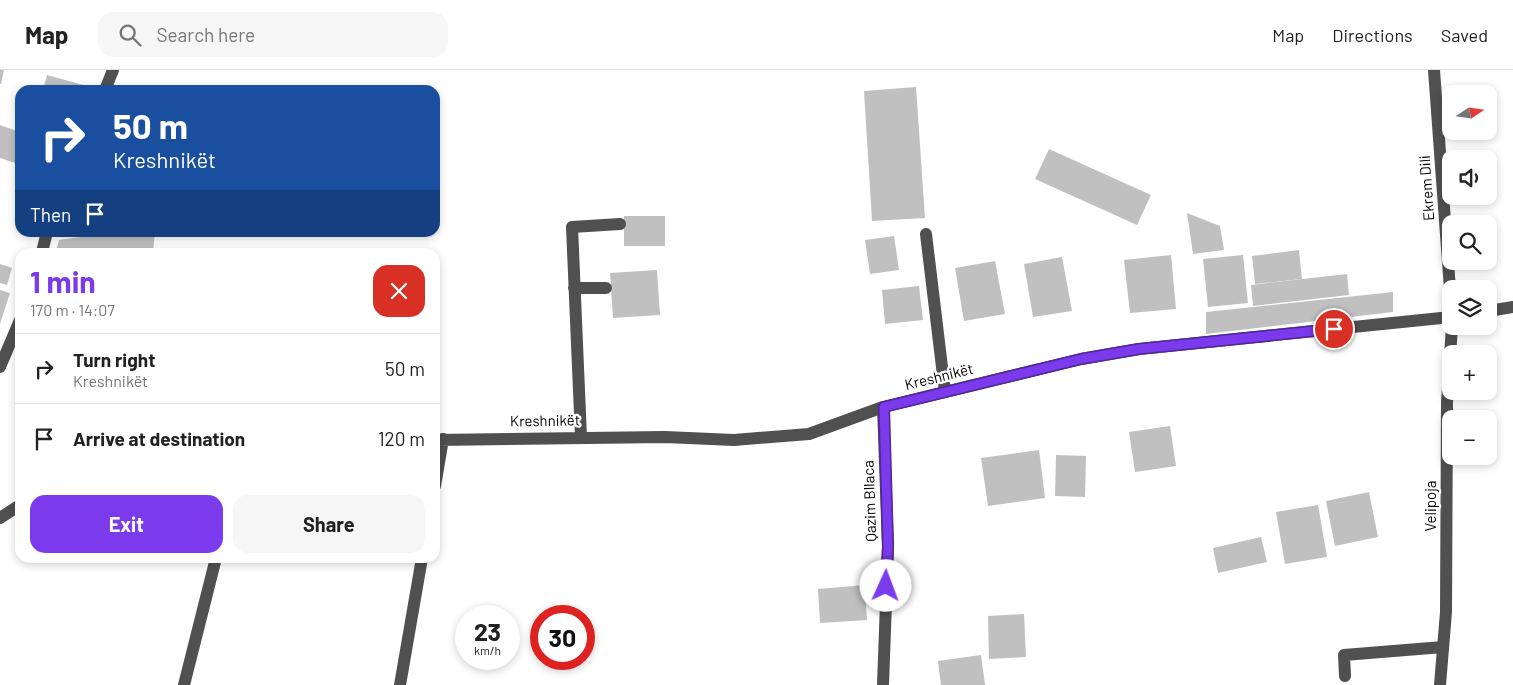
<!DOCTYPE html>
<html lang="en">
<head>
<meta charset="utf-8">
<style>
	:root { --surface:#fff; --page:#f6f6f6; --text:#222; --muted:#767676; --line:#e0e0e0; --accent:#7c3aed }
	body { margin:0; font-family:Barlow,sans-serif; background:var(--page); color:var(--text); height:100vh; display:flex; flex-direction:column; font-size:19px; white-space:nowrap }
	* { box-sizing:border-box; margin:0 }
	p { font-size:16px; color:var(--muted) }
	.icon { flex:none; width:28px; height:28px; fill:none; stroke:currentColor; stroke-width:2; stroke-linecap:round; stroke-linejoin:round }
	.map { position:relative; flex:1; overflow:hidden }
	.details { position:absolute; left:15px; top:178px; width:425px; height:315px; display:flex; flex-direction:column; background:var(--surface); border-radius:15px; box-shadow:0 2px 8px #0003 }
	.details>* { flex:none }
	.guide { position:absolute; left:15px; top:15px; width:425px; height:152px; border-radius:15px; box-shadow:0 2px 8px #0003; background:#1a4fa0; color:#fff; overflow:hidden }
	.needle { width:32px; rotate:77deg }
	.tools { position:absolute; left:1442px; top:15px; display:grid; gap:10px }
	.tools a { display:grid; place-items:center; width:55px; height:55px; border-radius:10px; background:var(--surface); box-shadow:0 2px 8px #0003; font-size:25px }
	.speed { position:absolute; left:455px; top:535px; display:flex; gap:10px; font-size:25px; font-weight:700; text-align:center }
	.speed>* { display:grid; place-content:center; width:65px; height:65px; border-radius:50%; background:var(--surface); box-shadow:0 2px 8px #0003; line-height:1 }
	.speed small { font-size:12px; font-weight:400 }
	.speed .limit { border:8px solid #d22; background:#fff; color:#111 }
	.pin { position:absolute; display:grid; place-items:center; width:42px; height:42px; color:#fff; margin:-21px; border:2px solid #fff; border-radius:50%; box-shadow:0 1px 5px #0007 }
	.me { position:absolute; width:55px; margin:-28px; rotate:2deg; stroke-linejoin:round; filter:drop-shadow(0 0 4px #0008) }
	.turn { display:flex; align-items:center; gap:18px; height:105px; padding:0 15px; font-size:22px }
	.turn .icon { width:65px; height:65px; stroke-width:2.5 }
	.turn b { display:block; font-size:35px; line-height:42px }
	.then { display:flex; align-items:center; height:48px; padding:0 15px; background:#0003; gap:10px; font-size:19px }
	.round { display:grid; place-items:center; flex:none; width:52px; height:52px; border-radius:15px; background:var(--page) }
	.overview { display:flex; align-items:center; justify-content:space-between; height:85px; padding:0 15px }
	h1 { font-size:30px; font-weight:700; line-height:38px; color:var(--accent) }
	.cta { display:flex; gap:10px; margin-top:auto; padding:10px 15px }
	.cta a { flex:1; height:58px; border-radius:15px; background:var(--accent); color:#fff; font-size:20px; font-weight:700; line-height:58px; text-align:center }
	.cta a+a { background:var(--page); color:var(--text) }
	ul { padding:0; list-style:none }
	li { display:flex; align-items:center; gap:15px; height:70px; padding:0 15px; border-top:1px solid var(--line) }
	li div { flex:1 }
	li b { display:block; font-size:19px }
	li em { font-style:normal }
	header { display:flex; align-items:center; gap:30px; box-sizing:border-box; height:70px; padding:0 25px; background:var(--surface); border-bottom:1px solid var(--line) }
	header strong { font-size:24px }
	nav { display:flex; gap:28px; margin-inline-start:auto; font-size:18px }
	.search { width:350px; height:45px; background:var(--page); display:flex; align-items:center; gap:12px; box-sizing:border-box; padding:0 18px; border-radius:15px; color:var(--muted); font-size:19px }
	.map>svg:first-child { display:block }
</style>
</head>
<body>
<header>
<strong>Map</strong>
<div class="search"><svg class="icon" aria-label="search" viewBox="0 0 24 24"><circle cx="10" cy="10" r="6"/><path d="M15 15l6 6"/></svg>Search here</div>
<nav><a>Map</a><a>Directions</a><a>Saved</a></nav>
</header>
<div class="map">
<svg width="1513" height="615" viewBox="0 0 1513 615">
	<rect width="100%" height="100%" fill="#fff"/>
	<path fill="#c0c0c0" d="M0,0H4L1,14H0Z
		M47,5L87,16L86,20H43Z
		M916,17L925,148L872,151L864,21Z
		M0,55L20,62V87L18,94L0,88Z
		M1049,79L1151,125L1137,155L1035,109Z
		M1187,143L1220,156L1224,180L1193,184Z
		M624,146H665V176H624Z
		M116,162H155L153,182H56L59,170Z
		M894,166L899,200L870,204L865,170Z
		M1299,180L1302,209L1255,214L1252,186Z
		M1171,185L1176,239L1130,243L1124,190Z
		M1243,185L1248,233L1208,237L1203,189Z
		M1062,187L1072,241L1033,247L1024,194Z
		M995,191L1005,244L964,251L955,198Z
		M0,194L12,198L7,215L0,213Z
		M657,200L660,245L613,248L610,203Z
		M1347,204L1349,225L1253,236L1251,215Z
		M919,216L923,250L885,254L882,220Z
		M0,220L10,223L0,254Z
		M1393,222V242L1206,264V242Z
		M16,294H20V320H19Z
		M1170,356L1176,396L1135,402L1129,362Z
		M1039,380L1045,428L988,436L981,388Z
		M1056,385L1086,386L1085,427L1055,426Z
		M1369,422L1378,467L1335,476L1326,431Z
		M1318,435L1327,487L1285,494L1276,442Z
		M1261,467L1267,492L1218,503L1213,478Z
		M865,515L867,550L820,553L818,519Z
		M1024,544L1026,587L989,589L988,546Z
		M981,585L985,615H941L938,591Z"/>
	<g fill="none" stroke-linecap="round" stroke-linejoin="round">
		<path stroke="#505050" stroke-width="12" d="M1434,0L1451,233
			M105,20L113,0
			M926,164L945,322
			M42,182L47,162
			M574,218H606
			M1489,241L1513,237
			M0,297L20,250
			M581,367L572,157L620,154
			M435,370L665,367L734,370L809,364L883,337L1081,289L1139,279L1451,247
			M435,416L443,369
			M0,448L20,435
			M1345,606L1344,585L1443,577
			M184,615L216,488
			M400,615L422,488
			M883,615L888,477L883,337
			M1440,615L1446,542L1447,332L1452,256"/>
	</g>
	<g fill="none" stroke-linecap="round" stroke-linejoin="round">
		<defs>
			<path id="route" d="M886,516L888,476L884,337L1081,289L1139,279L1334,259"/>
		</defs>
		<use href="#route" stroke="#51269a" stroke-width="12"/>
		<use href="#route" stroke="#7c3aed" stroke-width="9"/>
	</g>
	<g text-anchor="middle" stroke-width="4.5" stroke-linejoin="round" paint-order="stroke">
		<g font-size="15" fill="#000" stroke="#fff">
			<text transform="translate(1427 118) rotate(-94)" y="5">Ekrem Dili</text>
			<text transform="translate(939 307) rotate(-14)" y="5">Kreshnikët</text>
			<text transform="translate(545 351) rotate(-1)" y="5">Kreshnikët</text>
			<text transform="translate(870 431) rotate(-92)" y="5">Qazim Bllaca</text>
			<text transform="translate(1431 436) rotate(-90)" y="5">Velipoja</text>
		</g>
	</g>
</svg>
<div class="tools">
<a><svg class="needle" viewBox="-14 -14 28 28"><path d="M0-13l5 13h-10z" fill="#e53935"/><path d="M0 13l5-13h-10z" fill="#767676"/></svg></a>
<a><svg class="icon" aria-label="sound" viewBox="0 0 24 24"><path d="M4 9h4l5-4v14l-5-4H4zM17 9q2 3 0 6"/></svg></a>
<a><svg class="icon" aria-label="search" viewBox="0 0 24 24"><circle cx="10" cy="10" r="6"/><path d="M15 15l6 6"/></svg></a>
<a><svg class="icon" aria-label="layers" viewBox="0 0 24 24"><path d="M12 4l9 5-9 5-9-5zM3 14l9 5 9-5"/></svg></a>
<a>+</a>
<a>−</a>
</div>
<div class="speed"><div>23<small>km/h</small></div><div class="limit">30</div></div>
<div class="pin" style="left:1334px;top:259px;background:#d93025"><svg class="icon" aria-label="arrive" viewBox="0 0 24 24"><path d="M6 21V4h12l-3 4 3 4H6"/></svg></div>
<svg class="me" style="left:886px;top:516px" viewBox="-20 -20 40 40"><circle r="19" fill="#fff"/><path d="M0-13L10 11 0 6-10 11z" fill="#7c3aed"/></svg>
<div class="guide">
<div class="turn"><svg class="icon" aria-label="right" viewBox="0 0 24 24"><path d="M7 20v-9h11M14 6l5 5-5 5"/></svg><div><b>50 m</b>Kreshnikët</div></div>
<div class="then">Then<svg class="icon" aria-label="arrive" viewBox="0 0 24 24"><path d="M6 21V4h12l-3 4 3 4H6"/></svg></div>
</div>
<section class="details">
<div class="overview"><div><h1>1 min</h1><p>170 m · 14:07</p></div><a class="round" style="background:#d93025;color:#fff"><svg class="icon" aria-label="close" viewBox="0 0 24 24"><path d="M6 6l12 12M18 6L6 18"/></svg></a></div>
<ul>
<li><svg class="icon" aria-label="right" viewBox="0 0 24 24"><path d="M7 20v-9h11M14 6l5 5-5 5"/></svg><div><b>Turn right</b><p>Kreshnikët</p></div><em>50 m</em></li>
<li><svg class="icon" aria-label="arrive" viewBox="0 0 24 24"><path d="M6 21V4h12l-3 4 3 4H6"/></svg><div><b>Arrive at destination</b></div><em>120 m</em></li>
</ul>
<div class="cta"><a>Exit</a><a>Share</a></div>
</section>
</div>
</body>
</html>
